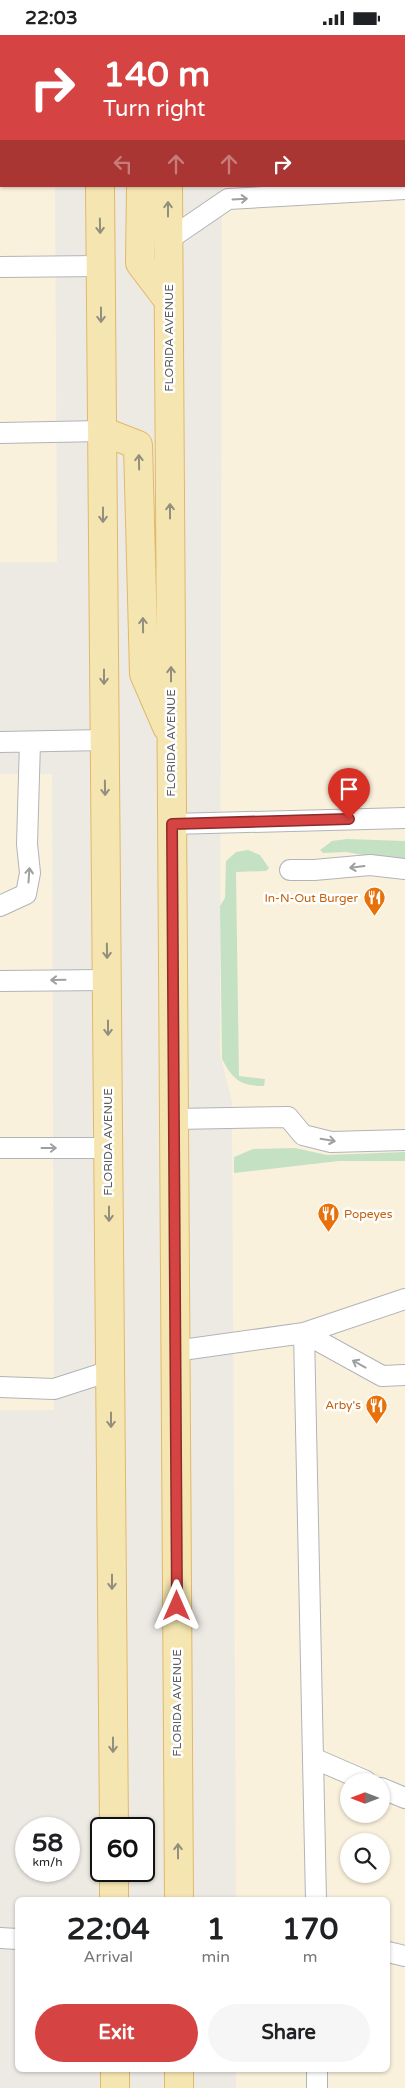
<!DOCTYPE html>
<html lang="en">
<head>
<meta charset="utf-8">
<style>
	:root { --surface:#fff; --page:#f6f6f6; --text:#202124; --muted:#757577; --accent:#d54442 }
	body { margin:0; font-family:"Varela Round",sans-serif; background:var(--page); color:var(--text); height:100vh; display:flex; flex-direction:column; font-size:19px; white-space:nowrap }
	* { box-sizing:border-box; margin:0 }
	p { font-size:16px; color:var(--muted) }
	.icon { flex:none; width:28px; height:28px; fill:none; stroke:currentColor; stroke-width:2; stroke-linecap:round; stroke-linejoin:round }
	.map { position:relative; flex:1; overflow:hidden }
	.drawer { position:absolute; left:15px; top:1862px; width:375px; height:175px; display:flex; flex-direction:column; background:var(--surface); border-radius:8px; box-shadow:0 1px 4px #0004 }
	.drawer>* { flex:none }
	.top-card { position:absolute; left:0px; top:0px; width:405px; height:152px; box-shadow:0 1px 4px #0004; background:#d54442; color:#fff; overflow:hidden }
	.needle { width:32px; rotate:270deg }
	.tools { position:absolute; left:340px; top:1738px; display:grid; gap:10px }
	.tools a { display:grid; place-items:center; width:50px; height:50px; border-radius:50%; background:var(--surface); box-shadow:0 1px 4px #0004; font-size:25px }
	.speed { position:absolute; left:15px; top:1782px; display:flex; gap:10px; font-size:25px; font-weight:700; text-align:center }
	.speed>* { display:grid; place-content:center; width:65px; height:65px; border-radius:50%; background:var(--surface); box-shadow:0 1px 4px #0004; line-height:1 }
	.speed small { font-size:12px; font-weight:400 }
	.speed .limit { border:2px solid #111; border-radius:8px; background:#fff; color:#111 }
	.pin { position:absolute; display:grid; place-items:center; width:42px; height:42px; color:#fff; margin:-51px -21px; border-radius:50% 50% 50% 0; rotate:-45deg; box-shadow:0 0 5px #0007 }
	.pin .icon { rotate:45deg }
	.me { position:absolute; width:55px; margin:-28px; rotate:0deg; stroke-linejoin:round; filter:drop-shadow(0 0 4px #0008) }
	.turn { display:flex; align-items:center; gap:18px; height:105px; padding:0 20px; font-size:22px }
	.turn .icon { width:65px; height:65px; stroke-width:2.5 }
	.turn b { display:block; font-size:35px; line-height:42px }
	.lanes { display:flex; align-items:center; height:48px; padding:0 20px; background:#0003; justify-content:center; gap:25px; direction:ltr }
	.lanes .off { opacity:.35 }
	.eta { display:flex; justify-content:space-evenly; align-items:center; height:85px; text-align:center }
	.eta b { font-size:30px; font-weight:700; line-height:35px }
	.primary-button { display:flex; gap:10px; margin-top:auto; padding:10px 20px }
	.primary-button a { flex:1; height:58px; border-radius:30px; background:var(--accent); color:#fff; font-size:20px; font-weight:700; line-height:58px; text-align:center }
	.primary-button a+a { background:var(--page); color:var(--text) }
	.status { display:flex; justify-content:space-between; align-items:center; height:35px; padding:0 25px; background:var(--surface); direction:ltr }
	.status svg { height:14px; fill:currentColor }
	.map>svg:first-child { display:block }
</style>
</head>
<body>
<div class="status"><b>22:03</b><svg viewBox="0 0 49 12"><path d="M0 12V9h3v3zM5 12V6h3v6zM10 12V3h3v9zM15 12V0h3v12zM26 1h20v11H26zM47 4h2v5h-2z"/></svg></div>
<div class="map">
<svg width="405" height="2053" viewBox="0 0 405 2053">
	<rect width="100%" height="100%" fill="#edeae4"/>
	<path fill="#faf1dc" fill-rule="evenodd" d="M0,0H54L1,1V151H55L57,527H0Z
		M223,0H405V2053H236V2035H388V1865H236L232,1067L220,1019L222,151H404V1ZM349,1746H381V1779H349ZM349,1806H381V1839H349Z
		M0,739H52L54,1375H0Z"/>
	<path fill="#c5e1c3" d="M347,804L405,806V824H387L346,817L323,818L320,815L332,806Z
		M248,815L260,820L269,833L266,836L236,837L239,1041L265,1044L264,1051C241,1051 233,1045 222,1024L220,871L225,863L226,826L236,817Z
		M295,1113L327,1120L405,1117V1126H339L234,1138V1122L253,1114Z"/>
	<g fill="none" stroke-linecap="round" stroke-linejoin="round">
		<defs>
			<path id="lane" d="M0,30H1
				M404,108H405
				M168,205L228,164L405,154
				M0,232L101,231
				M0,398L102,396
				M0,707L105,705
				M172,789L405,783
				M290,835H314L370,830L405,834
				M0,871L26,859L30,838L27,809L30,707
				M0,946L107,945
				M174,1084L288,1082L303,1100L331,1107L405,1105
				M0,1113H108
				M175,1316L304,1298L405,1264
				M0,1352L54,1354L110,1336
				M313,1723L366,1746
				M381,1753L405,1763
				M316,1865L304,1298L382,1341L405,1340
				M0,1903L18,1904
				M388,1917L405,1921
				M317,2035V2053"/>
			<path id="primary" d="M99,0V1
				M167,0V1
				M100,151L114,1794
				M141,151L140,228L168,265
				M168,151L179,1865
				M102,396L138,410L144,639L167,692
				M114,1836V1865
				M115,2035V2053
				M179,2035V2053"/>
		</defs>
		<use href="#lane" stroke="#b1b4b8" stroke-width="22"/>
		<use href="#primary" stroke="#e1b869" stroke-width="30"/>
		<use href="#lane" stroke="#fff" stroke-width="20"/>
		<use href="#primary" stroke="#f5e6b1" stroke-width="28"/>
	</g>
	<defs><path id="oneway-shaft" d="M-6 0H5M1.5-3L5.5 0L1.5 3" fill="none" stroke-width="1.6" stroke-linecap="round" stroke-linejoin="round" transform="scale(1.25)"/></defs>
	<g stroke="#9da0a1">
		<use href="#oneway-shaft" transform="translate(240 164) rotate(-3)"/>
		<use href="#oneway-shaft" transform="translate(357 832) rotate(173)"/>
		<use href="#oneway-shaft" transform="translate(29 840) rotate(-86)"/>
		<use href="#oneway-shaft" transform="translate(58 945) rotate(179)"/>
		<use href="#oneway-shaft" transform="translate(328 1105) rotate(9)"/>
		<use href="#oneway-shaft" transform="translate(49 1113)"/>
		<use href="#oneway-shaft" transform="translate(359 1329) rotate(-151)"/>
	</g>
	<g stroke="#928f7e">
		<use href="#oneway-shaft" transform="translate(168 174) rotate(-90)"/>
		<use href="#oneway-shaft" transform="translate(100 191) rotate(89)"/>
		<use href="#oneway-shaft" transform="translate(101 280) rotate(90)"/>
		<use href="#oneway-shaft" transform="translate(139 427) rotate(-91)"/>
		<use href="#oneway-shaft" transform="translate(170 476) rotate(-90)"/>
		<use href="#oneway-shaft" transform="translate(103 480) rotate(90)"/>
		<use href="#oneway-shaft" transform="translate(143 590) rotate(-91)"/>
		<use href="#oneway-shaft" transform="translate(171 639) rotate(-90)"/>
		<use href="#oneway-shaft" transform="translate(104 642) rotate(90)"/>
		<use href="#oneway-shaft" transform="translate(105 753) rotate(89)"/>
		<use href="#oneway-shaft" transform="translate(107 916) rotate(89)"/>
		<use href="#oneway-shaft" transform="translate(108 993) rotate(90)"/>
		<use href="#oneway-shaft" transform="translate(109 1179) rotate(90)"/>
		<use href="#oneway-shaft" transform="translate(111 1385) rotate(90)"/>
		<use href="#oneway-shaft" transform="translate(112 1547) rotate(90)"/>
		<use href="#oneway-shaft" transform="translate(113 1710) rotate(90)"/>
		<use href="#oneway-shaft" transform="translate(178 1816) rotate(-90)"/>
	</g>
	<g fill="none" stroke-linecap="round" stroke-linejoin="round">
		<defs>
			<path id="route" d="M177,1571L172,789L349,784"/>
		</defs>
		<use href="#route" stroke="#8a2c2b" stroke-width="12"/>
		<use href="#route" stroke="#d54442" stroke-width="9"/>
	</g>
	<defs>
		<symbol id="restaurant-pin" viewBox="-11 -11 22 30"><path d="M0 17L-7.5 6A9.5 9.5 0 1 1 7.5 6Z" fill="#e8710a" stroke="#fff"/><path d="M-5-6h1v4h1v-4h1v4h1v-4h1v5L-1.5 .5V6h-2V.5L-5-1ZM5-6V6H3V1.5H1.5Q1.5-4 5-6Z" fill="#fff"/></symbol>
	</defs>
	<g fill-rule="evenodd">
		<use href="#restaurant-pin" x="362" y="850" width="25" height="34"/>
		<use href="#restaurant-pin" x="316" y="1166" width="25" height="34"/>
		<use href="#restaurant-pin" x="364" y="1358" width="25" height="34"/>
	</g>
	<g text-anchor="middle" stroke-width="5" stroke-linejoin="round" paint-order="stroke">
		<g font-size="12" fill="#5c6063" stroke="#fff">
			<text transform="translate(169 303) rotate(-90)" y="4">FLORIDA AVENUE</text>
			<text transform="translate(171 708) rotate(-90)" y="4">FLORIDA AVENUE</text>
			<text transform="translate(108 1107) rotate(-90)" y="4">FLORIDA AVENUE</text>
			<text transform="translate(177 1668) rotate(-90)" y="4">FLORIDA AVENUE</text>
		</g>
		<g font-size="12" fill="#c56008" stroke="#fff" text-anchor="end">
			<text x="358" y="867">In-N-Out Burger</text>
			<text x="344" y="1183" text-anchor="start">Popeyes</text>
			<text x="361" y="1374">Arby's</text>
		</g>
	</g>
</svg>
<div class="tools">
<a><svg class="needle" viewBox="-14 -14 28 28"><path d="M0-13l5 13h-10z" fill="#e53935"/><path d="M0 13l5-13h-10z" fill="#757577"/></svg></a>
<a><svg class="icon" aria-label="search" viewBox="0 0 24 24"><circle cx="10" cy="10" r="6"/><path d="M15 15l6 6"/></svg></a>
</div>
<div class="speed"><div>58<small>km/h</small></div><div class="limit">60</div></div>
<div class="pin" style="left:349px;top:784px;background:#d93025"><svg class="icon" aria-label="arrive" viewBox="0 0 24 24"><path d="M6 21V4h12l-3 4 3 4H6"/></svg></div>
<svg class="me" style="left:177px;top:1571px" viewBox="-20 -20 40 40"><path d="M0-17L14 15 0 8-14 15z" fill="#d54442" stroke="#fff" stroke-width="4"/></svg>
<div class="top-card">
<div class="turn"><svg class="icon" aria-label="right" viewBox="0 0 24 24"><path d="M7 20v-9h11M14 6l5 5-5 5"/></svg><div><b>140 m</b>Turn right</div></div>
<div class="lanes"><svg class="icon off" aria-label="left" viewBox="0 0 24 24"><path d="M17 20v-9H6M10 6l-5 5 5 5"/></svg><svg class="icon off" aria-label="ahead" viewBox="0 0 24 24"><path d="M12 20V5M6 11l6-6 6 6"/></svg><svg class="icon off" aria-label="ahead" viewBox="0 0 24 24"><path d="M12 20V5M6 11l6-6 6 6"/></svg><svg class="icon" aria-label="right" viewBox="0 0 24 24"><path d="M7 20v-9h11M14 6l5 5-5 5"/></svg></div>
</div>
<section class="drawer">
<div class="eta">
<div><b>22:04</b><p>Arrival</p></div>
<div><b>1</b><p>min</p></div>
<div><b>170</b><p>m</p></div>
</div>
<div class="primary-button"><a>Exit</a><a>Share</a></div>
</section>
</div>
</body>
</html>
